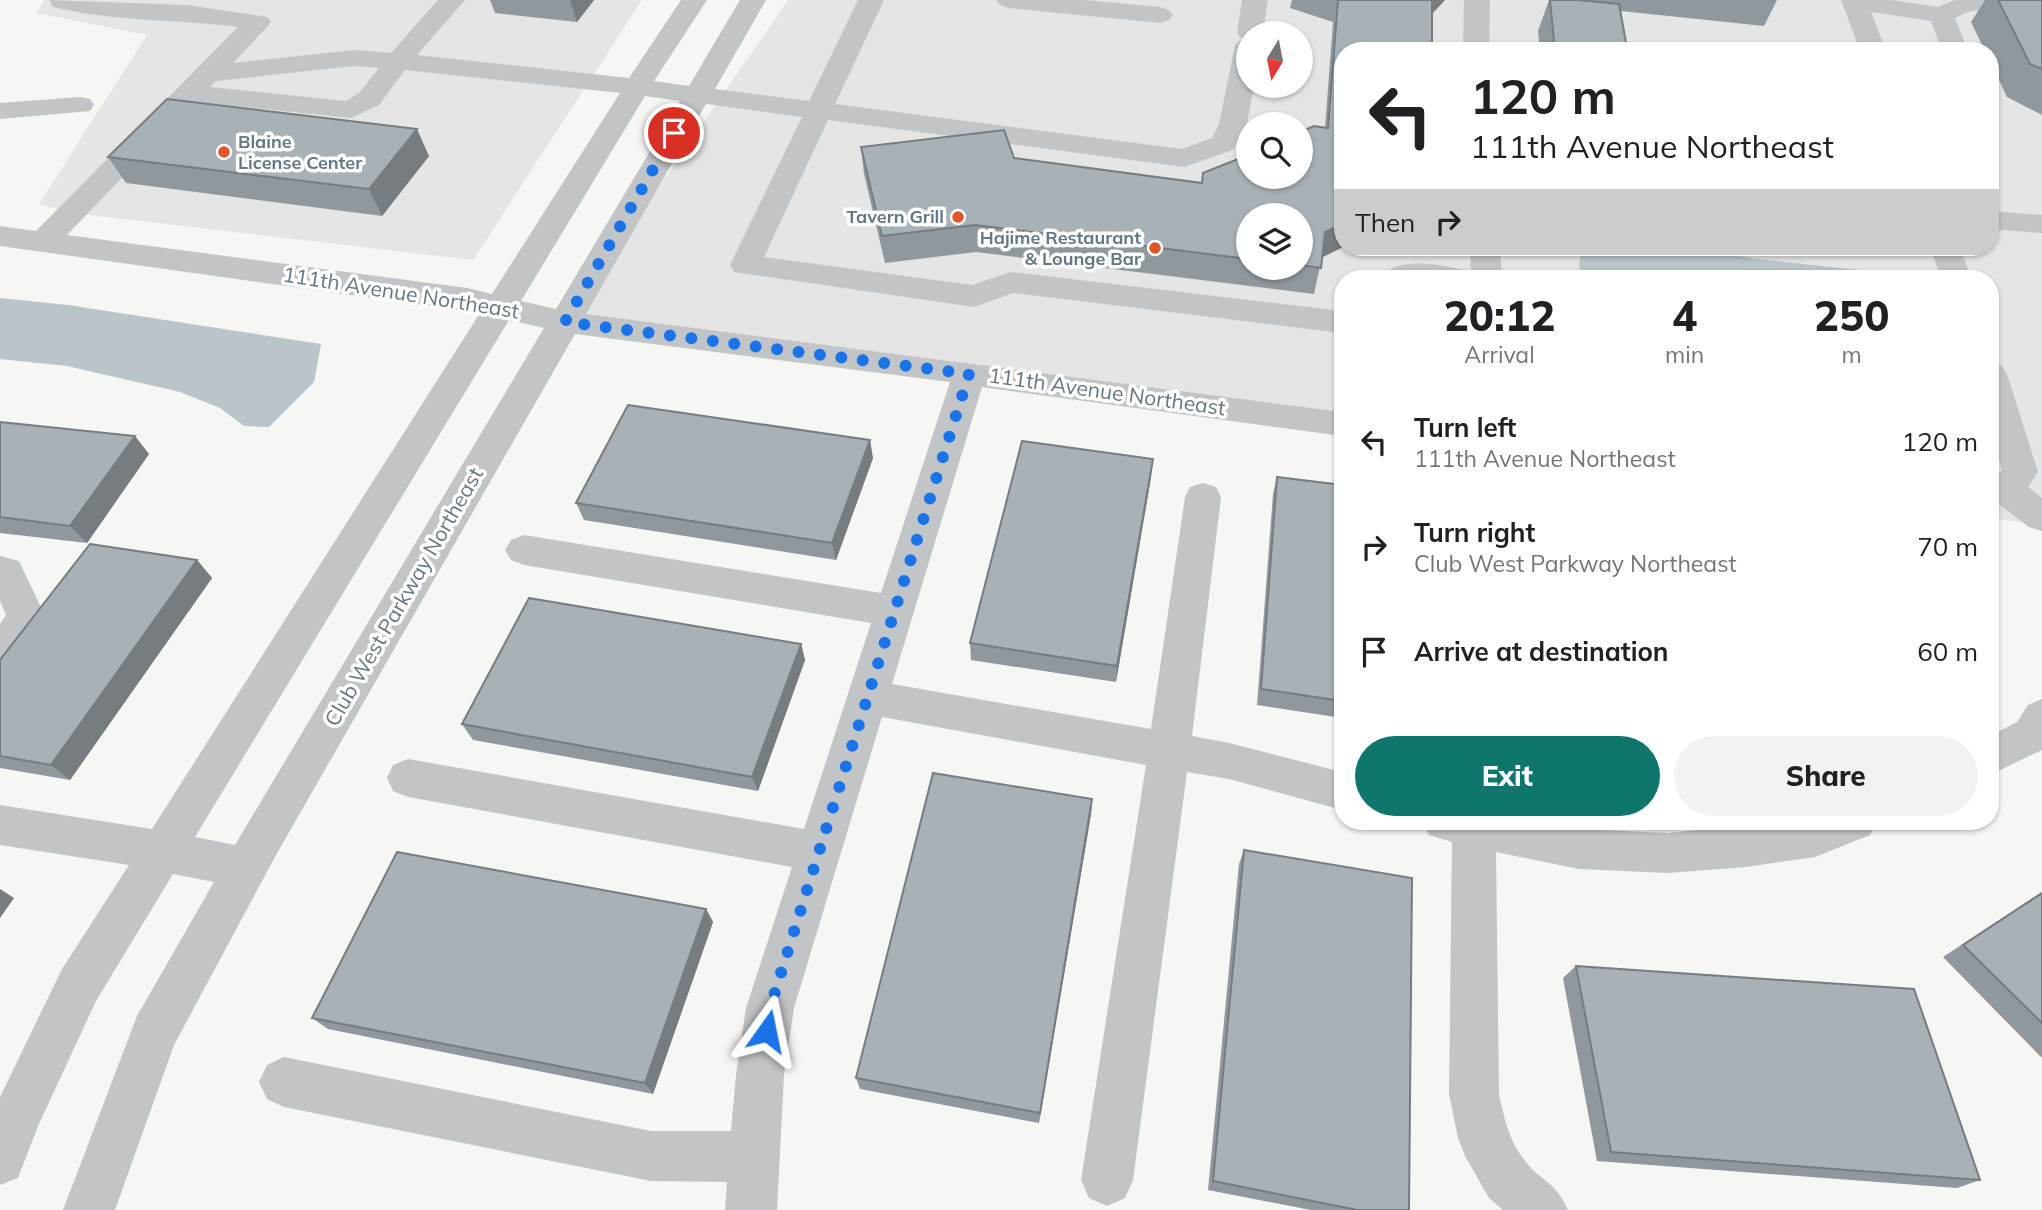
<!DOCTYPE html>
<html lang="en">
<head>
<meta charset="utf-8">
<style>
	:root { --surface:#fff; --page:#f2f2f2; --text:#202124; --muted:#757577; --accent:#0f766e }
	body { margin:0; font-family:Mulish,sans-serif; background:var(--page); color:var(--text); height:100vh; display:flex; flex-direction:column; font-size:26px; white-space:nowrap }
	* { box-sizing:border-box; margin:0 }
	p { font-size:23px; color:var(--muted) }
	.icon { flex:none; width:38px; height:38px; fill:none; stroke:currentColor; stroke-width:2; stroke-linecap:round; stroke-linejoin:round }
	.map { position:relative; flex:1; overflow:hidden }
	.details { position:absolute; left:1334px; top:270px; width:665px; height:560px; display:flex; flex-direction:column; background:var(--surface); border-radius:28px; box-shadow:0 2px 5px #0004 }
	.details>* { flex:none }
	.banner { position:absolute; left:1334px; top:42px; width:665px; height:214px; border-radius:28px; box-shadow:0 2px 5px #0004; background:#fff; color:var(--text); overflow:hidden }
	.needle { width:46px; rotate:190deg }
	.fabs { position:absolute; left:1236px; top:21px; display:grid; gap:14px }
	.fabs a { display:grid; place-items:center; width:77px; height:77px; border-radius:50%; background:var(--surface); box-shadow:0 2px 5px #0004; font-size:35px }
	.pin { position:absolute; display:grid; place-items:center; width:60px; height:60px; color:#fff; margin:-30px; border:4px solid #fff; border-radius:50%; box-shadow:0 2px 7px #0007 }
	.me { position:absolute; width:77px; margin:-38px; rotate:12deg; stroke-linejoin:round; filter:drop-shadow(0 0 5px #0008) }
	.turn { display:flex; align-items:center; gap:24px; height:147px; padding:0 21px; font-size:32px }
	.turn .icon { width:91px; height:91px; stroke-width:2.5 }
	.turn b { display:block; font-size:49px; line-height:60px }
	.then { display:flex; align-items:center; height:66px; padding:0 21px; background:#0003; gap:14px; font-size:26px }
	.eta { display:flex; justify-content:space-evenly; align-items:center; height:119px; text-align:center }
	.eta b { font-size:42px; font-weight:800; line-height:49px }
	.cta { display:flex; gap:14px; margin-top:auto; padding:14px 21px }
	.cta a { flex:1; height:80px; border-radius:42px; background:var(--accent); color:#fff; font-size:28px; font-weight:800; line-height:80px; text-align:center }
	.cta a+a { background:var(--page); color:var(--text) }
	ul { padding:0; list-style:none }
	li { display:flex; align-items:center; gap:21px; height:105px; padding:0 21px }
	li div { flex:1 }
	li b { display:block; font-size:26px }
	li em { font-style:normal }
	.map>svg:first-child { display:block }
</style>
</head>
<body>
<div class="map">
<svg width="2042" height="1210" viewBox="0 0 2042 1210">
	<rect width="100%" height="100%" fill="#f6f6f3"/>
	<path fill="#e4e5e4" fill-rule="evenodd" d="M44,0H642L473,260L72,213L39,204L147,35L37,13Z
		M788,0H2042V525L1990,518V278H1342V429L566,322ZM1248,33H1300V86H1248ZM1342,51H1990V247H1342ZM1248,124H1300V177H1248ZM1248,215H1300V268H1248Z"/>
	<path fill="#b9c5c9" d="M1583,247H1680L1757,259L1868,271L1872,278H1581L1579,263Z
		M0,298L68,305L321,344L314,382L269,427L244,426L220,408L180,392L67,366L0,359Z"/>
	<g fill="none" stroke-linecap="round" stroke-linejoin="round">
		<path fill="#c1c5c8" fill-rule="evenodd" d="M49,0L187,5L267,17L271,22L267,27L233,63L354,50L391,53L438,0H465L417,55L629,78L681,0H707L654,81L689,86L740,0H766L715,89L809,101L858,0H884L835,104L1182,149L1212,138L1219,124L1235,45L1242,39L1237,33L1242,0H1268L1263,33H1248V86H1254L1247,124L1233,150L1184,167L828,120L764,257L972,285L1011,272L1342,311V333L1013,293L974,307L734,272L730,265L802,117L706,104L586,314L1342,412V436L982,387L892,684L1151,729L1185,497L1190,487L1203,483L1216,487L1221,497L1192,736L1229,743L1342,772V810L1229,779L1187,772L1133,1180L1125,1198L1107,1206L1089,1198L1081,1180L1146,765L882,717L794,1008L784,1075L777,1210H725L727,1182L651,1181L284,1107L267,1099L259,1082L267,1065L284,1057L651,1131H731L736,1075L746,1008L792,867L408,797L393,791L387,778L393,765L408,759L804,829L871,623L524,565L511,560L505,550L511,540L524,535L881,593L950,382L575,334L276,855L174,1045L115,1210H63L137,1016L214,882L173,874L96,1001L38,1126L18,1178L0,1185V1097L62,969L129,865L0,845V805L152,829L480,313L0,246V226L36,231L238,27C177,19 114,22 53,7ZM354,66L379,68L359,93L346,101L210,87L216,81ZM405,70L620,93L492,294L467,288L67,235L195,102L351,118L379,105ZM645,96L680,101L556,309L521,301ZM509,320L544,328L235,845L195,837Z
			M996,0H1085L1160,7L1169,10L1173,15L1169,20L1160,23L1009,8L1000,5Z
			M1464,0H1490L1489,51H1463Z
			M1841,0H1892L1938,7L1955,0H2006L2002,5L1968,12L1955,18L1968,51H1942L1931,21L1871,12L1886,51H1860Z
			M80,97L90,99L94,105L90,111L0,119V103Z
			M1990,211L2042,215V233L1990,229Z
			M1470,247H1500L1502,278H1381C1396,255 1444,265 1467,271L1471,278Z
			M1930,247H1960L1971,278H1941Z
			M1990,362L2002,366L2007,374L2038,472L2028,487L2042,498V531L2029,527L1993,500C1986,487 1994,480 2002,470L1990,430Z
			M0,556L19,561L46,618L14,665L0,669V624L6,615L0,601Z
			M2042,699V750L1990,775V736L2017,722L2028,705Z
			M1422,821H1540L1579,829L1668,833L1788,821H1877L1870,835L1815,857L1746,867L1668,873L1579,869L1496,852L1499,1094C1504,1118 1509,1141 1525,1161C1542,1183 1555,1180 1568,1210H1503L1489,1198L1465,1156L1458,1138L1449,1094L1452,842L1429,835Z"/>
	</g>
	<path fill="#90989d" fill-rule="evenodd" d="M490,0H594L577,22L495,13Z
		M1292,0H1445L1432,14L1343,247L1322,257L1314,294L976,252L885,263L864,174L861,147L1014,158L1202,183L1203,173L1325,128L1333,22L1290,8ZM1248,215H1300V268H1248Z
		M1549,0H1777L1764,26L1621,11L1627,48L1659,51H1540L1538,31Z
		M1985,0H2042V115L2007,97L1990,61V51H1985L1971,22Z
		M429,156L382,216L126,183L108,157Z
		M0,422L149,454L87,543L0,533Z
		M873,458L836,560L584,520L576,503Z
		M1151,477L1116,682L971,660L970,643Z
		M1277,477L1342,485V718L1257,705L1273,494Z
		M197,560L212,578L70,780L0,768V660Z
		M801,644L805,660L758,791L473,740L462,724Z
		M1092,799L1091,814L1039,1123L860,1089L856,1078Z
		M1244,850L1409,1210H1311L1208,1190L1239,864Z
		M2042,892V1058L1943,957Z
		M706,909L713,922L653,1094L328,1029L312,1018Z
		M1576,966L1980,1180L1957,1188L1597,1161L1563,978Z"/>
	<path fill="#767c7f" d="M570,0H594L577,22Z
		M1430,0H1445L1425,21Z
		M417,129L429,156L382,216L369,189Z
		M1342,224L1343,247L1319,259L1325,232Z
		M135,436L149,454L87,543L70,526Z
		M870,440L873,458L836,560L832,543Z
		M1153,459L1151,477L1116,682L1117,666Z
		M197,560L212,578L70,780L51,765Z
		M801,644L805,660L758,791L752,777Z
		M1092,799L1091,814L1039,1123L1040,1113Z
		M0,889L14,898L0,918Z
		M706,909L713,922L653,1094L645,1083Z"/>
	<path fill="#a8b1b6" stroke="#767c7f" stroke-width="2" d="M1338,0H1432V51H1342V224L1325,232L1321,268L1300,265V215H1248V259L975,225L882,236L861,147L1004,130L1014,158L1202,183L1203,173L1248,155V177H1300V132L1314,126L1328,128Z
		M1550,0H1578L1619,4L1627,48L1659,51H1555Z
		M1998,0H2042V69L2030,64Z
		M167,99L417,129L369,189L108,157Z
		M628,405L870,440L832,543L576,503Z
		M0,422L135,436L70,526L0,517Z
		M1022,441L1153,459L1117,666L970,643Z
		M1277,477L1342,485V701L1261,689Z
		M90,544L197,560L51,765L0,756V660Z
		M529,598L801,644L752,777L462,724Z
		M933,773L1092,799L1040,1113L856,1078Z
		M1244,850L1412,878L1409,1210H1357L1213,1181Z
		M397,852L706,909L645,1083L312,1018Z
		M2042,893V1023L1963,945Z
		M1576,966L1914,989L1980,1180L1611,1152Z"/>
	<g fill="none" stroke-linecap="round" stroke-linejoin="round">
		<path stroke="#1a73e8" stroke-width="12" stroke-dasharray="0 21.6" d="M674,133L565,322L969,374L770,1008L767,1031"/>
	</g>
	<g fill="#e25527" stroke="#fff" stroke-width="2.5">
		<circle cx="224" cy="152" r="7"/>
		<circle cx="958" cy="217" r="7"/>
		<circle cx="1155" cy="248" r="7"/>
	</g>
	<g text-anchor="middle" stroke-width="7" stroke-linejoin="round" paint-order="stroke">
		<g font-size="18" font-weight="bold" fill="#657684" stroke="#fff" text-anchor="end">
			<text x="238" y="148" text-anchor="start">Blaine<tspan x="238" dy="21">License Center</tspan></text>
			<text x="944" y="223">Tavern Grill</text>
			<text x="1141" y="244">Hajime Restaurant<tspan x="1141" dy="21">&amp; Lounge Bar</tspan></text>
		</g>
		<g font-size="21" fill="#657684" stroke="#fff">
			<text transform="translate(401 293) rotate(9)" y="7">111th Avenue Northeast</text>
			<text transform="translate(1107 392) rotate(8)" y="7">111th Avenue Northeast</text>
			<text transform="translate(404 597) rotate(-60)" y="7">Club West Parkway Northeast</text>
		</g>
	</g>
</svg>
<div class="fabs">
<a><svg class="needle" viewBox="-14 -14 28 28"><path d="M0-13l5 13h-10z" fill="#e53935"/><path d="M0 13l5-13h-10z" fill="#757577"/></svg></a>
<a><svg class="icon" aria-label="search" viewBox="0 0 24 24"><circle cx="10" cy="10" r="6"/><path d="M15 15l6 6"/></svg></a>
<a><svg class="icon" aria-label="layers" viewBox="0 0 24 24"><path d="M12 4l9 5-9 5-9-5zM3 14l9 5 9-5"/></svg></a>
</div>
<div class="pin" style="left:674px;top:133px;background:#d93025"><svg class="icon" aria-label="arrive" viewBox="0 0 24 24"><path d="M6 21V4h12l-3 4 3 4H6"/></svg></div>
<svg class="me" style="left:767px;top:1031px" viewBox="-20 -20 40 40"><path d="M0-17L14 15 0 8-14 15z" fill="#1a73e8" stroke="#fff" stroke-width="4"/></svg>
<div class="banner">
<div class="turn"><svg class="icon" aria-label="left" viewBox="0 0 24 24"><path d="M17 20v-9H6M10 6l-5 5 5 5"/></svg><div><b>120 m</b>111th Avenue Northeast</div></div>
<div class="then">Then<svg class="icon" aria-label="right" viewBox="0 0 24 24"><path d="M7 20v-9h11M14 6l5 5-5 5"/></svg></div>
</div>
<section class="details">
<div class="eta">
<div><b>20:12</b><p>Arrival</p></div>
<div><b>4</b><p>min</p></div>
<div><b>250</b><p>m</p></div>
</div>
<ul>
<li><svg class="icon" aria-label="left" viewBox="0 0 24 24"><path d="M17 20v-9H6M10 6l-5 5 5 5"/></svg><div><b>Turn left</b><p>111th Avenue Northeast</p></div><em>120 m</em></li>
<li><svg class="icon" aria-label="right" viewBox="0 0 24 24"><path d="M7 20v-9h11M14 6l5 5-5 5"/></svg><div><b>Turn right</b><p>Club West Parkway Northeast</p></div><em>70 m</em></li>
<li><svg class="icon" aria-label="arrive" viewBox="0 0 24 24"><path d="M6 21V4h12l-3 4 3 4H6"/></svg><div><b>Arrive at destination</b></div><em>60 m</em></li>
</ul>
<div class="cta"><a>Exit</a><a>Share</a></div>
</section>
</div>
</body>
</html>
